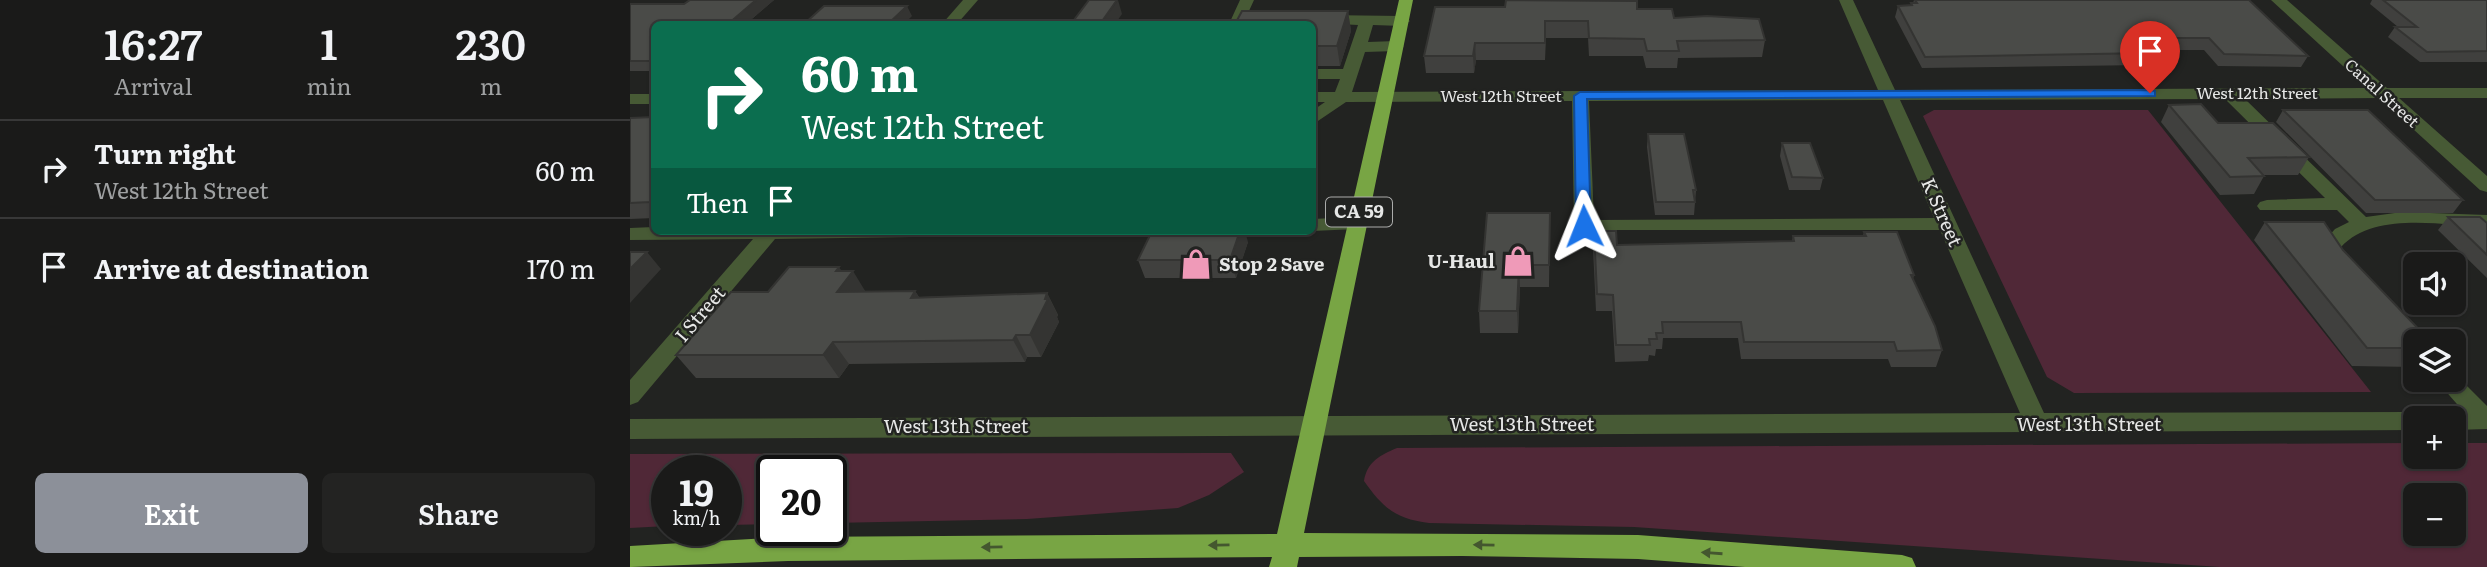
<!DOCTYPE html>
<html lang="en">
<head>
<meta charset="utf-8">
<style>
	:root { --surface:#1a1a19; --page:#232322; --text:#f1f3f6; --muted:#9fa1a2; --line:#383838; --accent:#8c9099 }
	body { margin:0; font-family:Literata,serif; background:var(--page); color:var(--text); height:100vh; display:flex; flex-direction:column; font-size:26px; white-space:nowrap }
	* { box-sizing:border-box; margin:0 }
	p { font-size:23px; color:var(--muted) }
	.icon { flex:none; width:38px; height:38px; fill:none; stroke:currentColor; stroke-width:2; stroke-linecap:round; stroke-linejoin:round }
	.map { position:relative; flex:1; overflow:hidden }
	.drawer { display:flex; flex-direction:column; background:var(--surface); width:630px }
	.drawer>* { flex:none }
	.banner { position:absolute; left:21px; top:21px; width:665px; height:214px; border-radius:10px; box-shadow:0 2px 5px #0004,0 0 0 2px var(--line); background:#0b6e4f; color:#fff; overflow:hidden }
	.fabs { position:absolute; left:1773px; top:252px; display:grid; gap:14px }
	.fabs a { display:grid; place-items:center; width:63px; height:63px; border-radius:10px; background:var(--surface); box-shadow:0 2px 5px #0004,0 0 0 2px var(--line); font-size:35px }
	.speed { position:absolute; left:21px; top:455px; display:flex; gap:14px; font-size:35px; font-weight:700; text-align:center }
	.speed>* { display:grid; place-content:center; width:91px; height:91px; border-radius:50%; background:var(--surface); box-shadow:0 2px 5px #0004,0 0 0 2px var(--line); line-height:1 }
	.speed small { font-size:18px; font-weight:400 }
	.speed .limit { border:4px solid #111; border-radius:10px; background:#fff; color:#111 }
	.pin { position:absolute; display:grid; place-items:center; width:60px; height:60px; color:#fff; margin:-72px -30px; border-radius:50% 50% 50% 0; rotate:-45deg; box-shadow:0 0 7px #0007 }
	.pin .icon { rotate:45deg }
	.me { position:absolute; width:77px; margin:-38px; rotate:358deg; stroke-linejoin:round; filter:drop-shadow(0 0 5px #0008) }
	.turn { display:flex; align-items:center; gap:24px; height:147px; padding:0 35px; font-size:32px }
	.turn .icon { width:91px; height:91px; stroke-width:2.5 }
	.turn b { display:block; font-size:49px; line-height:60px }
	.then { display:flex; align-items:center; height:66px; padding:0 35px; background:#0003; gap:14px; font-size:26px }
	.eta { display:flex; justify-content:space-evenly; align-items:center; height:119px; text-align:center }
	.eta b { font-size:42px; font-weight:600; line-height:49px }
	.button { display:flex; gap:14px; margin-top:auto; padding:14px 35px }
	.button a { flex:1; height:80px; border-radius:10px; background:var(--accent); color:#fff; font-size:28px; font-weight:600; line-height:80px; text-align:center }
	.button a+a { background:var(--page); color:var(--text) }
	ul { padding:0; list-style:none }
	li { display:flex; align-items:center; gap:21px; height:98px; padding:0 35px; border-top:2px solid var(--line) }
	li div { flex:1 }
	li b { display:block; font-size:26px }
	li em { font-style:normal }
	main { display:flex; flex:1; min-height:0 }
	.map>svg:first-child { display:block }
</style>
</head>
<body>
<main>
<section class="drawer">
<div class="eta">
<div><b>16:27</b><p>Arrival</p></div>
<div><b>1</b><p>min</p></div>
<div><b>230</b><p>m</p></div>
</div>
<ul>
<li><svg class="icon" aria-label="right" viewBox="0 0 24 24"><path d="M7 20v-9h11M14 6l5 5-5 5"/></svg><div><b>Turn right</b><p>West 12th Street</p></div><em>60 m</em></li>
<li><svg class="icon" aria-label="arrive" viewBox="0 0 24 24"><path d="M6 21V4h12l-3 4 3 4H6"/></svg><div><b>Arrive at destination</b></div><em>170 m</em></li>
</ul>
<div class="button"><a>Exit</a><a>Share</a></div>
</section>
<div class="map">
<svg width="1857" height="567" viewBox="0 0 1857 567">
	<rect width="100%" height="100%" fill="#222321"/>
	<path fill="#502837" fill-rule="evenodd" d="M1304,110H1518L1741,392L1444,393L1417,377L1293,116Z
		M1785,443V457H1824V443H1857V567H1590L1004,527L799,523C766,519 753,508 734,481C737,462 750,455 767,448ZM1785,495H1824V534H1785Z
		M601,453L614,472L579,495L548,508L397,519L201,523V471H142V524L96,525V471H37V526L0,528V454Z"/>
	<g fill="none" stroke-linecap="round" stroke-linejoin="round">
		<path fill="#475a35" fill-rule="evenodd" d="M333,0H348L327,24H312Z
			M610,0H624L613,24H599Z
			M1209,0H1223L1265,90L1737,88L1641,0H1657L1757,88H1857V98H1769L1857,176V192L1850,190L1749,98L1615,99L1736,217L1772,212L1857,215V227C1812,225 1744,211 1711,247L1718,261L1715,266H1701L1690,246L1705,229L1719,222L1707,210H1630L1627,206L1630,202L1637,200L1695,198L1595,99L1270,100L1414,413L1785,412L1794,414L1796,418H1785V430L0,439V419L1390,413L1310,230H947L944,226L942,101L716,102L682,125V111L695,102H682V92H705L710,79H682V69H713L728,25L688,23L685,20L693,15L772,16L780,21L772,26L743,25L738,42L766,41L774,46L766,51L735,52L722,92L1248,90ZM1253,100L1304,218L964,220L959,101Z
			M0,94H24V104H0Z
			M727,217L734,219L737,223L734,227L727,229L682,231H681L682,219Z
			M24,227V231H293L290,236L283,237L145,239L8,402L0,405V380L123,239L0,240V228Z
			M1824,373L1857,406V429L1824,430V418H1813L1815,414L1833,411L1806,380H1824Z"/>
		<path fill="#78a544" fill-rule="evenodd" d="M769,0H783L674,533L1008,535L1272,555L1282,558L1286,567H1115L1008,559L832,556L669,557L667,567H639L642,557L158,561L0,567V546L158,537L647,534Z"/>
	</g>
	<path fill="#40403e" d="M60,0H144L116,24H24V71H0V4H54Z
		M1284,0H1619L1678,56L1671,67L1588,66L1574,50H1519L1521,53L1516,65L1292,68L1265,17L1268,6L1281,5V3H1283Z
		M1742,0H1857V62H1790L1758,37L1765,27H1768L1740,4Z
		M805,7L1007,9L1135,40L1132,57L1048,58L1047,68H1016L1013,56H959L958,38H916L915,60H846L844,73H796L794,56Z
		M718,11L721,31L710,66H682V24Z
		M1539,105L1588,123L1679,157L1668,175H1634V176L1624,194L1590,195L1531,122Z
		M1653,110L1833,200L1823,213H1736L1646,122Z
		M24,117V218L0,219V118Z
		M1018,134L1066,190L1064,215H1025L1017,147Z
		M1152,143L1193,178L1190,190H1159L1150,156Z
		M920,213L919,287H890L888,333H850L849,311Z
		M1818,217L1857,223V278L1808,230Z
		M1635,222L1713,250L1785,341V367L1722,366L1624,240Z
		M964,231L987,245L1162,241L1163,236H1233L1234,232L1284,275L1283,279L1312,350L1306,367H1261L1258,359H1111L1108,338H1033L1032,349H1026L1025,356L1019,355L1018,361L985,362L982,311H966L963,248Z
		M618,242L606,278H515L508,260Z
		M212,271L236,292L285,291L289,297L417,293L428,315L427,317L429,322L411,357H397L395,362L219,364L209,378H66L46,355L138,292Z"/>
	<path fill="#343432" d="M126,0H144L116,24H98Z
		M488,0L492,14L485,24H470Z
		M277,6L282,16L274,24H258Z
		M718,11L721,31L710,66L707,46Z
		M845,43L846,60L844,73L843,56Z
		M24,198V208L20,202Z
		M610,231H615L618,242L606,278L600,260Z
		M17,252L31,269L0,303V269Z
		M889,265L890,287L888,333L887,311Z
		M209,267L217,279L223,271L237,294L207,292L206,271Z
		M285,291L299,314L281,298Z
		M417,293L428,315L427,317L429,322L411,357L400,335Z
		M386,335L397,357L395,362L383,340Z
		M203,342L219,364L209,378L193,355Z"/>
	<path fill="#4a4b48" stroke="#343432" stroke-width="2" d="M60,0H126L98,24H24V61H0V4H54Z
		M459,0H487L470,24H441Z
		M876,0L1007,1V9H1042L1044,18L1077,16L1129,19L1135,40L1047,41L1049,51H1017L1014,39L959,38L958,21H915V43H845L843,56H794L805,7H875Z
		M1285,0H1619L1678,56L1594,54L1579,38H1509L1521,53L1295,57L1268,6L1282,5L1281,3H1287Z
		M1753,0H1857V51L1797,52L1765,27H1787Z
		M194,6H277L258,24H174Z
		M612,11H718L707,46H682V24H605Z
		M1571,104L1588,123H1643L1679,157L1618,158L1634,176L1600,177L1539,105Z
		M1653,110H1738L1833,200H1745Z
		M24,117V198L20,202L0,203V118Z
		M1018,134H1054L1066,190H1063L1065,202H1026Z
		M1152,143H1180L1193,178L1162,177Z
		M857,213H920L919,265H889L887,311H849Z
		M1818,217H1850L1857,223V255Z
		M1635,222H1694L1713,250L1800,341H1785V348H1737Z
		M522,231H610L600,260H508Z
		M964,231H986L987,245L1164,241L1163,236H1236L1234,232H1267L1284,275H1281L1305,326L1312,350L1267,351L1264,342H1114L1111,322H1032L1033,333H1026L1027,339H1019L1020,345H986L983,295L967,294Z
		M0,252H17L0,269Z
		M159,267H209L206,271H223L207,292L285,291L281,298L417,293L415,299H418L400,335H386L383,340L203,342L193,355H46L101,292H138Z"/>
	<defs><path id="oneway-solid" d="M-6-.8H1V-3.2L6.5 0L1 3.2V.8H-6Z" transform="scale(1.75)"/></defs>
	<g fill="#44572f">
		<use href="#oneway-solid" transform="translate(589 545) rotate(179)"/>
		<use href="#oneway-solid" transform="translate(854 545) rotate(-179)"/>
		<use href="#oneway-solid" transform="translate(362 547) rotate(179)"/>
		<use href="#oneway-solid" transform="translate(1082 553) rotate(-176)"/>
	</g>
	<path fill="#1a73e8" stroke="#114b97" stroke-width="2" d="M1520,90L1525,91V96L957,99L961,226L954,231L946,226L944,96L950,92Z"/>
	<defs>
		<symbol id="shop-bare" viewBox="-9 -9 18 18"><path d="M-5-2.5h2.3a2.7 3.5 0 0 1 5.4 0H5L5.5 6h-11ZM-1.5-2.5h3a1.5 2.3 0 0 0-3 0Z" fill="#ef9ab8" stroke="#222321" stroke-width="2.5" paint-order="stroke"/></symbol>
	</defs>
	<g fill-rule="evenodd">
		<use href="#shop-bare" x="866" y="239" width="44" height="44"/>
		<use href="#shop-bare" x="544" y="242" width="44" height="44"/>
	</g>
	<g text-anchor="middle" stroke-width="5" stroke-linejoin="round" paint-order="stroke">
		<g font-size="16" fill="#e6e7e6" stroke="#222321">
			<text x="1627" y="99">West 12th Street</text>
			<text transform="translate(1752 93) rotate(42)" y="6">Canal Street</text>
			<text x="871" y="102">West 12th Street</text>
		</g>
		<rect fill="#222321" stroke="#abacab" stroke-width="2" x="696" y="197.5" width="66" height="29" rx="5"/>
		<g font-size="18" font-weight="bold" fill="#e6e7e6">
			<text x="729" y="218">CA 59</text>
		</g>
		<g font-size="19" fill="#e6e7e6" stroke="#222321">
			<text transform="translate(1312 212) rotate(66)" y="7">K Street</text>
			<text transform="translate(70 314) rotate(-50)" y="7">I Street</text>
			<text x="892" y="431">West 13th Street</text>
			<text x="1459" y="431">West 13th Street</text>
			<text x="326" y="433">West 13th Street</text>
		</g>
		<g font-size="19" font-weight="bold" fill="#e6e7e6" stroke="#222321" text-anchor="end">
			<text x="865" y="268">U-Haul</text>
			<text x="589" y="271" text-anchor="start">Stop 2 Save</text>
		</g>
	</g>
</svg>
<div class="fabs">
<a><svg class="icon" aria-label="sound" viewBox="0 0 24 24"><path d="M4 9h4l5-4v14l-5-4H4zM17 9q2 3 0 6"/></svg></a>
<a><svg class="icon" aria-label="layers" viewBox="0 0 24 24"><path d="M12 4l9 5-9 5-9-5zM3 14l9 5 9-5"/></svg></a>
<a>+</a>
<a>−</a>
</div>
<div class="speed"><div>19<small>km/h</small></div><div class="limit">20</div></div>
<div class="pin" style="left:1520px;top:93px;background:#d93025"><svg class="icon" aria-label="arrive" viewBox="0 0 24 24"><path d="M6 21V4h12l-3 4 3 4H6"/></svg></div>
<svg class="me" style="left:954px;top:226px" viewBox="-20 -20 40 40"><path d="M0-17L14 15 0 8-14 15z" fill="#1a73e8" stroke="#fff" stroke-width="4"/></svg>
<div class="banner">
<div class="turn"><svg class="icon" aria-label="right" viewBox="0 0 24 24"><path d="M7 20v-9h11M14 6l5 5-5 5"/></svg><div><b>60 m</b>West 12th Street</div></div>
<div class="then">Then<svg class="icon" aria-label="arrive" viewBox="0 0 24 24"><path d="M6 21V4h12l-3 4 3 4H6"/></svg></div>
</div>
</div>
</main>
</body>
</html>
